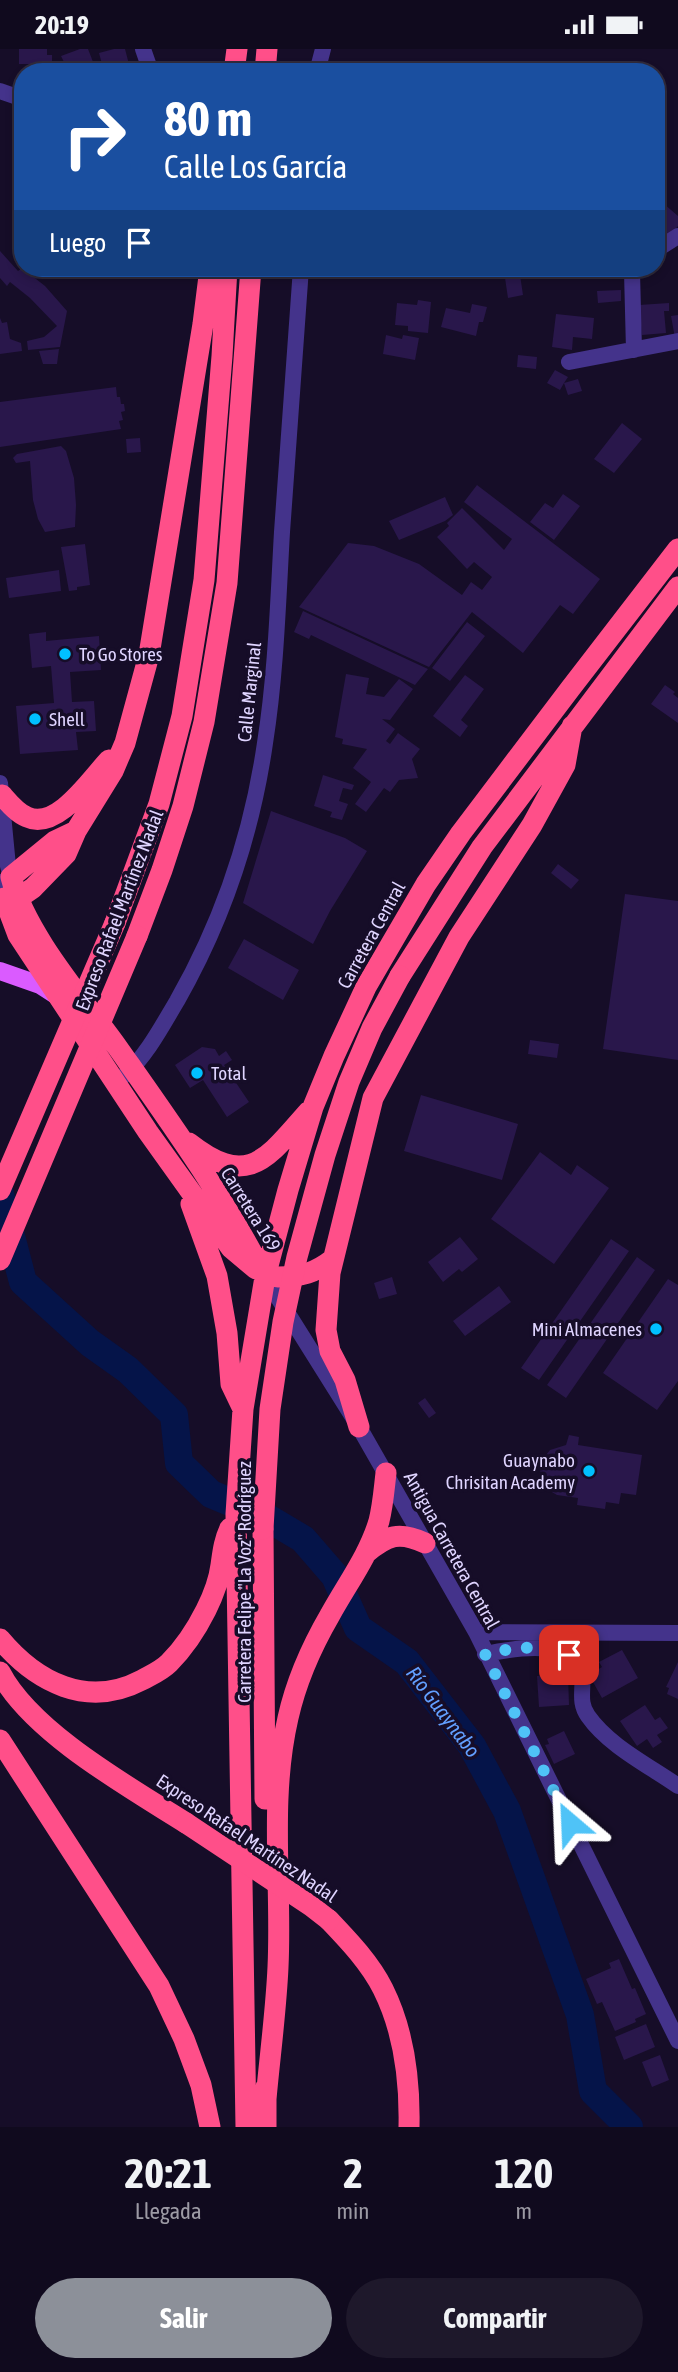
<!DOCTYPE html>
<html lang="es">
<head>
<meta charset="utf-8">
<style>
	:root { --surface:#100a1e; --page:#1e182b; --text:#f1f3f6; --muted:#9c9aa4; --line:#302b3c; --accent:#8c9099 }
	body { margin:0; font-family:"Asap Condensed",sans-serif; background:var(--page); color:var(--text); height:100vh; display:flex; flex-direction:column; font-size:26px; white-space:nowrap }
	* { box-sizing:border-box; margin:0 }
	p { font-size:23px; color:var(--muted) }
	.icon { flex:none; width:38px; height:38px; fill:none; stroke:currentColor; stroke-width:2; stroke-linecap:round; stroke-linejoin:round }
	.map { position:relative; height:2078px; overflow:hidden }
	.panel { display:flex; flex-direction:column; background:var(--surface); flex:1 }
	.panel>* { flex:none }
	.guide { position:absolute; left:14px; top:14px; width:651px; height:214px; border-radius:28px; box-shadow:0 4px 10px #0003,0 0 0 2px var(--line); background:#1a4fa0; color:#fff; overflow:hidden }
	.pin { position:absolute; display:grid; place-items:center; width:60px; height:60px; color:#fff; margin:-30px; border-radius:14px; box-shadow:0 4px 10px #0006 }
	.me { position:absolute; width:77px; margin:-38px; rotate:334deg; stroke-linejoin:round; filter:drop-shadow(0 0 5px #0008) }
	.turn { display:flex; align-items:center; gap:24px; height:147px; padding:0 35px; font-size:32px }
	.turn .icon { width:91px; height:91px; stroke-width:2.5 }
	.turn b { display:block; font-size:49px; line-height:60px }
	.then { display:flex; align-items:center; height:66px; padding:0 35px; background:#0003; gap:14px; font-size:26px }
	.eta { display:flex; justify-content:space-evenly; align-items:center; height:119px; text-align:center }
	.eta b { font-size:42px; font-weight:700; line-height:49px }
	.action { display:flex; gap:14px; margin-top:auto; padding:14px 35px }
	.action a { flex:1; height:80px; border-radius:42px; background:var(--accent); color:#fff; font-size:28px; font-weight:700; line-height:80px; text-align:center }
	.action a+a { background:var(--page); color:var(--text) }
	.status { display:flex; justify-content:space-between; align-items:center; height:49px; padding:0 35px; background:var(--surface); direction:ltr }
	.status svg { height:19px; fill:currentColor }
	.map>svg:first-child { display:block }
</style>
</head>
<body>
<div class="status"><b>20:19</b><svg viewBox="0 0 49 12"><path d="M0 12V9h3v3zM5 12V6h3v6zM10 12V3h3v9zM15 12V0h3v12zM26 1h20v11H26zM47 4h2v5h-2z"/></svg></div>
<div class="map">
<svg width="678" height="2078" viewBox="0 0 678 2078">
	<rect width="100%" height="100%" fill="#160d28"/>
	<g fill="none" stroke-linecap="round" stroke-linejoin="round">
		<path stroke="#051449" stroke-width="28" d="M0,1145L23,1233L90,1294L128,1321L174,1366L179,1414L211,1445L266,1468L303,1490L335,1527L358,1579L407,1613L472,1697L507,1762L580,1966L593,2042L629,2078"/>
	</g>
	<path fill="#29174b" d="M19,0H47V6H52V23H39L38,15H19Z
		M80,0H88L95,18L102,15L99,4L114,0H125L131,23H59L57,15L64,13L61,7Z
		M656,148L678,167V177L662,196L656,191Z
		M0,202L18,222L22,219L45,237L67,262L60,298L28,301L27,292L44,288L57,277L30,249L10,233L7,237L0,229Z
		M520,226L523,246L508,249L505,229Z
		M621,241V252L598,254L597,242Z
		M418,251L431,253L428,284L408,282V277L395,276L397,254L417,256Z
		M669,254V262H664L666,284L642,286L639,256Z
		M472,255L487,258L483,273H479L476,287L441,278L446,259L470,264Z
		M556,265L594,269L592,290L573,288L572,301L552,298Z
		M678,266V288L675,289L671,267Z
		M0,269L2,274L7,273L10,290L21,294L22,302L0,305Z
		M386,286L402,290L403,286L419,289L415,311L383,305Z
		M59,300L57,315H43L39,302Z
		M518,306L537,308L536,320L517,318Z
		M555,321L568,328L564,334L578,330L582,342L568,346L564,334L560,341L547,334Z
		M116,338L117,348H120L121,355H124L125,362L121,363L123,371L119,372L121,380L0,398V353Z
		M622,374L642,390L614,424L594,410Z
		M140,389L141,403L127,404L126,390Z
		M61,397L66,402L74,429L76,456L75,478L45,483L38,470L33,451L30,412L16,414L13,409L17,405Z
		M477,436L600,530L573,565L560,556L523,604L472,563L429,618L299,558L348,494L374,497L419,515L462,546L471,533L482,541L492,528L474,513L467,520L437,488L449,477L447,474L462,459L504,501L512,490L464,453Z
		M563,445L580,457L554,491L530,473L545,454L553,459Z
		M445,448L453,466L445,472L399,491L389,472Z
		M85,495L90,536L77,538V541L69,542L61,498Z
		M59,521L61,542L9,549L6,529Z
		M303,562L428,620L415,636L311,586L309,590L294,583Z
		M467,573L485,587L450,632L432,619Z
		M46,583V592L99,587L101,621L70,623L72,653L94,652L96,682L76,683L78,701L20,705L16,657L54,654L51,617L32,619L29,585Z
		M346,625L369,629L366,645L384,648L399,630L413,640L390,671L382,670L395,680L386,692L390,695L398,684L420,700L412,710L418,729L399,731L390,743L384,739L366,763L355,755L371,733L353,719L367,700L342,695L343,690L335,688Z
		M465,626L484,640L461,671L468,677L460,688L433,667Z
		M665,636L675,643L673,645L678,649V674L651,655Z
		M323,726L354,736L352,741L343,739L339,752L348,755L342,771L330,768L332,763L314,757Z
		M271,762L345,789L367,802L330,862L313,895L243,854Z
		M558,815L579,831L571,840L551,824Z
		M625,845L678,852V1011L603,1000Z
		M244,890L299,921L283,951L228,919Z
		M530,991L559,995L557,1009L528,1005Z
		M202,998L215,1000L219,1007L226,1002L232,1011L224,1016L249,1053L227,1068L203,1031L190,1039L175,1016Z
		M421,1046L518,1075L502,1131L404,1102Z
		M540,1103L571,1126L577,1116L609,1139L554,1215L491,1170Z
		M460,1188L478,1210L462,1223L459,1220L443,1233L428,1213Z
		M611,1190L629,1202L539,1331L521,1319Z
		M637,1208L655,1221L566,1349L547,1336Z
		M392,1228L397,1245L379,1250L374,1234Z
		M668,1230L678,1236V1332L657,1361L603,1324Z
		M499,1237L511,1253L465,1287L453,1272Z
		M425,1349L436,1364L429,1369L418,1354Z
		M569,1386L579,1388L578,1396L642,1406L636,1446L621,1444L619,1455L606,1453L605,1460L577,1456L578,1449L557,1446L547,1440L540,1427L541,1412L550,1401L566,1396Z
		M622,1601L638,1629L602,1649L589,1626L602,1618L599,1613Z
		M678,1613V1650L667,1645L669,1639L666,1638Z
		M568,1626L569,1656L539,1658L537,1627Z
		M645,1656L655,1671L660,1668L668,1679L657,1686L662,1693L653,1699L647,1690L637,1697L620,1672Z
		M564,1682L575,1705L554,1715L545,1696L549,1695L547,1690Z
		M619,1910L632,1940L635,1939L646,1965L635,1970L636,1973L615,1982L602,1953L597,1955L586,1930L611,1919L609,1914Z
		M646,1975L655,1998L624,2011L615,1988Z
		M660,2006L669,2031L652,2038L642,2013Z"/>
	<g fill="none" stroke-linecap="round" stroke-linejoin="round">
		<path stroke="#44338b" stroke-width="16" d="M143,0L151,23
			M317,23L323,0
			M0,42L23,50
			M656,201L678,187
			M634,301L632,223L635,219
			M569,313L678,292
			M0,734L8,817L11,828
			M0,833L1,836
			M125,1026C147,1006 162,977 177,952C222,873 252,784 265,694C276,624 278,553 282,483C288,395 295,307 301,219
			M265,1228L359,1378L476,1583L678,1992
			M476,1583L678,1584
			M485,1605C510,1600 577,1588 582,1625C584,1641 578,1653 588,1667C609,1697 648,1716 678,1737"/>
		<path stroke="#da5bff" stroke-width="18" d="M0,922L40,936L57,947"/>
		<path stroke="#ff4f89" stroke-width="21" d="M234,23L237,0
			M265,23L267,0
			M2,746C9,754 17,764 27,768C57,782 91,730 109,711
			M76,782L55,792L11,828C26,886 83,950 118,999C170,1073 224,1148 265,1228
			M4,849L18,886L148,1083L231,1199L256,1220
			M17,850L33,839L66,805L76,782L113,722L125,694L149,606L203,275L210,219
			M115,874L159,755L182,667L204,531L222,307L227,219
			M137,887L162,821L183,757L204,673L227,534L251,219
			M400,927L482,798L678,538
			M189,1094C249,1141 267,1109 309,1062
			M191,1155L217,1227L227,1284L231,1335L243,1360
			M278,1228C301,1228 315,1224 333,1210
			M359,1378L345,1331L330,1302L326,1281L330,1224L373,1049L459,888L532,776L565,716L572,677
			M263,1480L265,1750
			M366,1504C388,1486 399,1482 425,1494
			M0,1590C36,1633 87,1660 142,1631C151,1626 161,1622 169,1614C183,1600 197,1579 206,1561C213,1547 219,1532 221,1516C223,1502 224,1492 230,1479
			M0,1623C31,1683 129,1738 186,1774
			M0,1691L159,1937L184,1990L201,2036L210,2078
			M329,1871C349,1892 370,1914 383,1940C404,1982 410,2032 409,2078
			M266,2038V2078
			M266,2050C270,2006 276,1962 278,1918C282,1835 269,1751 288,1669C296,1633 312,1597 330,1566C347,1535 369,1506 379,1472C383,1456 384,1441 386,1424
			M246,2078L236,1465L243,1360L265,1228L288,1141L313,1058L334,1007L366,938L426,835L461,784L570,640L678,500"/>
		<path stroke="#ff4f89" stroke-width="21" d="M0,1141L115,874
			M0,1211L137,887
			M263,1480L270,1360L283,1273L297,1208L325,1106L349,1033L372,979L400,927
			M186,1774L311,1857L329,1871"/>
	</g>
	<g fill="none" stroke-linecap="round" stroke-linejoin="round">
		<path stroke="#4fc3f7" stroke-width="12" stroke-dasharray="0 21.6" d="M569,1606C543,1594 513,1599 485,1605L570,1774"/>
	</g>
	<g fill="#00c0ff" stroke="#160d28" stroke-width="2.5">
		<circle cx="65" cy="605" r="7"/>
		<circle cx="35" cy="670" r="7"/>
		<circle cx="197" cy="1024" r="7"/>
		<circle cx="656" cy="1280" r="7"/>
		<circle cx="589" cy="1422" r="7"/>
	</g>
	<g text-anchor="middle" stroke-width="7" stroke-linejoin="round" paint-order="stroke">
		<g font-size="19" fill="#dfd4ff" stroke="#160d28" text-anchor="start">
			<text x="79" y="612">To Go Stores</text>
			<text x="49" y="677">Shell</text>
			<text x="211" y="1031">Total</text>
			<text x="642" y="1287" text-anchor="end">Mini Almacenes</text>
			<text x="575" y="1418" text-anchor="end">Guaynabo<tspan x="575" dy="22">Chrisitan Academy</tspan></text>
		</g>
		<g font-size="19" fill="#dfd4ff" stroke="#160d28">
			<text transform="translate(249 643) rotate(-84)" y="7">Calle Marginal</text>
			<text transform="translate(119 861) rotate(-69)" y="7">Expreso Rafael Martínez Nadal</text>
			<text transform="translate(371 886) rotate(-61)" y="7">Carretera Central</text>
			<text transform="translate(251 1160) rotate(58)" y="7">Carretera 169</text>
			<text transform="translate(452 1501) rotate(61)" y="7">Antigua Carretera Central</text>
			<text transform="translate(244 1533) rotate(-90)" y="7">Carretera Felipe "La Voz" Rodríguez</text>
			<text transform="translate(247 1789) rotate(34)" y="7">Expreso Rafael Martínez Nadal</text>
		</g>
		<g font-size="21" font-style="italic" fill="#629fff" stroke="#160d28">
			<text transform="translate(443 1663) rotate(53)" y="7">Río Guaynabo</text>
		</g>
	</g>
</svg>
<div class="pin" style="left:569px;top:1606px;background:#d93025"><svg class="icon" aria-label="arrive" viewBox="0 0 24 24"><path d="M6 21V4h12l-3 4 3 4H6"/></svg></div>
<svg class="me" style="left:570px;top:1774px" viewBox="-20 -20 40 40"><path d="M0-17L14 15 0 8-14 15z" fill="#4fc3f7" stroke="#fff" stroke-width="4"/></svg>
<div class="guide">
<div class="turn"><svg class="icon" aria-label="right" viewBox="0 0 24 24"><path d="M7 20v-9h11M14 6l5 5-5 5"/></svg><div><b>80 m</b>Calle Los García</div></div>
<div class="then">Luego<svg class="icon" aria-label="arrive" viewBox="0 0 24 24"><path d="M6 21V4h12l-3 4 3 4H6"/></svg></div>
</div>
</div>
<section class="panel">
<div class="eta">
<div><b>20:21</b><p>Llegada</p></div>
<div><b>2</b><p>min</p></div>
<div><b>120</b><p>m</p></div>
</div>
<div class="action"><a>Salir</a><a>Compartir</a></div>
</section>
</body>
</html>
